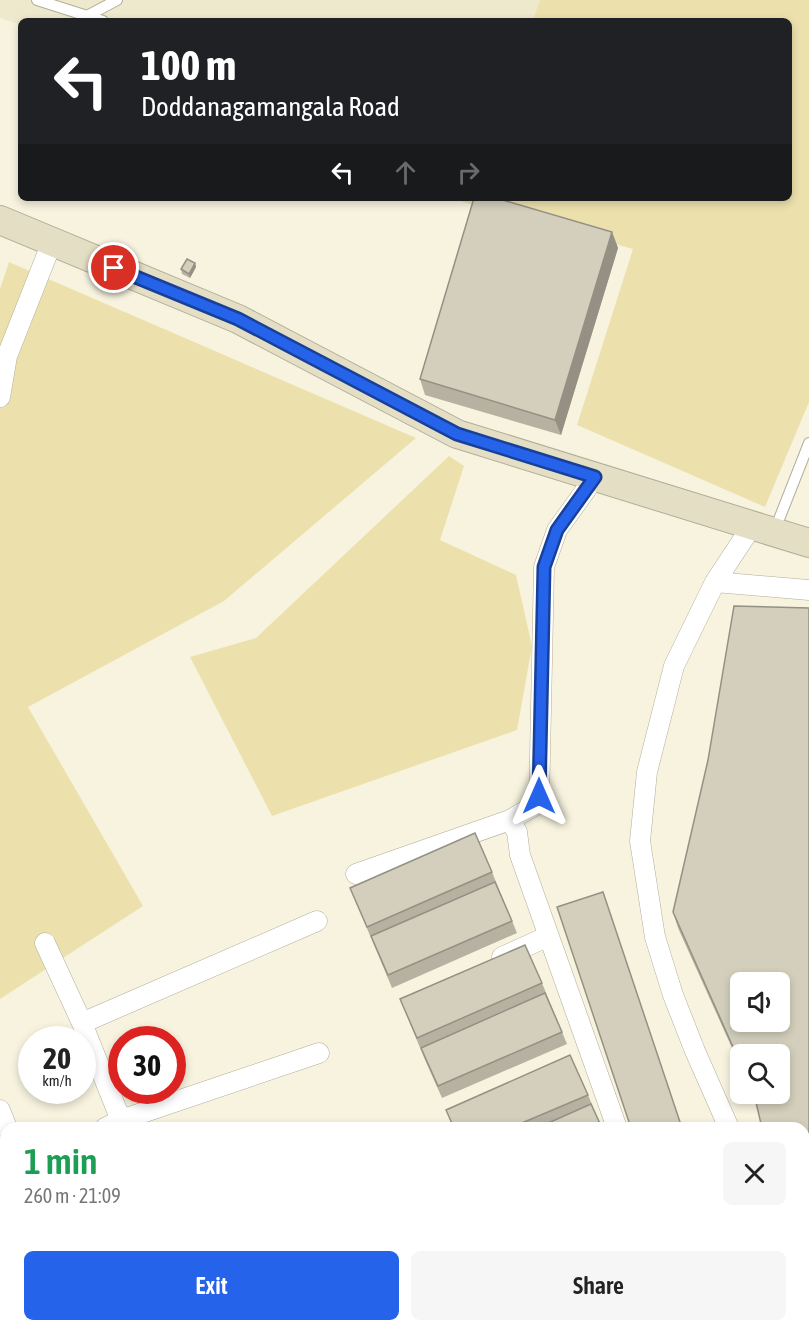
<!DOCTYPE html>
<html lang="en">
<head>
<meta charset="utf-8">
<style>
	:root { --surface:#fff; --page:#f6f6f6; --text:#222; --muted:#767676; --accent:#2563eb }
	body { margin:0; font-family:"Asap Condensed",sans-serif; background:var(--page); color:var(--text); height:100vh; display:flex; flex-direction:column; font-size:22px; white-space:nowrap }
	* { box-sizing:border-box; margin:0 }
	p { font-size:20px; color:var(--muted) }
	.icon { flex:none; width:33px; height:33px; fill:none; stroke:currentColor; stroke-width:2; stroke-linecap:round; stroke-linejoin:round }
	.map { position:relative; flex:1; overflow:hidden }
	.drawer { position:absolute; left:0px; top:1122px; width:810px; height:210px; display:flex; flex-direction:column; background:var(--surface); border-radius:18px 18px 0 0; box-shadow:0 3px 9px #0003 }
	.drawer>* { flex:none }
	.hud { position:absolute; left:18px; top:18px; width:774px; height:183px; border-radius:9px; box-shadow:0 3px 9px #0003; background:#202124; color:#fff; overflow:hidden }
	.tools { position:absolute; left:730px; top:972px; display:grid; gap:12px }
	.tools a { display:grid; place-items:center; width:60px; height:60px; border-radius:9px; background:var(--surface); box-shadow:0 3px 9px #0003; font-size:30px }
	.speed { position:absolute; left:18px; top:1026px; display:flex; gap:12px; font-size:30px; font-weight:700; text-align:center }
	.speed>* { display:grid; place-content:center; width:78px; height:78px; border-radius:50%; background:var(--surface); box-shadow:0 3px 9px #0003; line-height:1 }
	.speed small { font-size:15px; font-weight:400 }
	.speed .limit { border:9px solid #d22; background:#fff; color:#111 }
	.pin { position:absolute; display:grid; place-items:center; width:51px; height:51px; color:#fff; margin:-26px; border:3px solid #fff; border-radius:50%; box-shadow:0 2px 6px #0007 }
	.me { position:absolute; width:66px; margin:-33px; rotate:0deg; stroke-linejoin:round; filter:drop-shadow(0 0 4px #0008) }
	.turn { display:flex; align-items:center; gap:21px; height:126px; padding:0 24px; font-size:27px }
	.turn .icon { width:78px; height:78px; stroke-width:2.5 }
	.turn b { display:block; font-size:42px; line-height:51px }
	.lanes { display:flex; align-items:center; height:57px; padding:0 24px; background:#0003; justify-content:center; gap:30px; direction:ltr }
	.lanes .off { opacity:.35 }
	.round { display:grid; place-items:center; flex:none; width:63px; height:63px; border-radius:9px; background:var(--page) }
	.head { display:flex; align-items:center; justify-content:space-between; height:102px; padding:0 24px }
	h1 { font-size:36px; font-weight:600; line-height:45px; color:#1e9e55 }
	.button { display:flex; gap:12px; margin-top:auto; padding:12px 24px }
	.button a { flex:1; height:69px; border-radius:9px; background:var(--accent); color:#fff; font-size:24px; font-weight:600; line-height:69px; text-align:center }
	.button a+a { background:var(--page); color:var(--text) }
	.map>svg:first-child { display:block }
</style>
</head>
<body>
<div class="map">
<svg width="809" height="1332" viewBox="0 0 809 1332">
	<rect width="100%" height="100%" fill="#f7f3df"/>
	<path fill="#eee9cd" d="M0,0H540L532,21H21V25L0,18Z"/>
	<path fill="#ece1ad" d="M540,0H809V402L765,507L577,425L633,249L460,201L461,198H789V21H532Z
		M9,262L416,438L224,601L28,707L143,906L0,999V289Z
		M449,456L464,466L440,540L516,575L532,646L517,730L272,816L190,657L256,638Z"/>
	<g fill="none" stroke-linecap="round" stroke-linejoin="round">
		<defs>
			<path id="lane" d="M37,0L103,21
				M87,16L117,0
				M774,532L809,443"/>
			<path id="street" d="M0,397L7,356L52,242
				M715,582L809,590
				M510,820L517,832L520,855L617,1128
				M356,874L510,820L539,803L544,567L557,530L595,477
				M45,943L82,1023L124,1128
				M502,957L549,936
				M82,1023L317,921
				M0,1110L7,1128
				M105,1128L121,1120L319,1053
				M729,1128L695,1051L673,995L655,937L640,841L647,772L674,666L715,582L752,526
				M0,1182L6,1179
				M0,1287L6,1284
				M425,1326L427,1332
				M683,1326L685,1332
				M778,1326L779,1332
				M178,1332L189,1326"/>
			<path id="secondary" d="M0,220L238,319L457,434L809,543"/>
		</defs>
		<use href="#lane" stroke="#b1ad9a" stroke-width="12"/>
		<use href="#street" stroke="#b1ad9a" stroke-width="21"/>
		<use href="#secondary" stroke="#b1ad9a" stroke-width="30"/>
		<use href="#lane" stroke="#fff" stroke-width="10"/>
		<use href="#street" stroke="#fff" stroke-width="20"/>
		<use href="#secondary" stroke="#e4dfc4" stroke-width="28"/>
	</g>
	<path fill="#b5b2a2" d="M612,232L618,248L561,435L425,395L420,379Z
		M195,263L196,267L190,278L182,274L181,269Z
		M708,760L804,1128L755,1099L753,1094H780L741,1054V1068L678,928L673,912Z
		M492,872L517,933L392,988L350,888Z
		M542,983L567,1044L442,1098L425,1060L400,999Z
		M588,1095L602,1128H453L446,1110Z"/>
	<path fill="#949184" d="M612,232L618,248L561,435L555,420Z
		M195,263L196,267L190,278L189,274Z
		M749,1326H754V1332H750Z"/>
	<path fill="#d3cfbc" stroke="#949184" stroke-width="1.5" fill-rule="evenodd" d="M474,198H496L612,232L555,420L420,379Z
		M187,259L195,263L189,274L181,269Z
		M734,606L809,608V1332H802L801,1326H804V1128H762L754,1094H780V1054H741V1065L673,912L708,760ZM741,982H780V1022H741Z
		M475,833L492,872L367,927L350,888Z
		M495,882L512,921L388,975L371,936Z
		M603,892L682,1128H631L557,907Z
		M525,945L542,983L417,1038L400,999Z
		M545,993L562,1032L438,1086L421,1048Z
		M570,1055L588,1095L510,1128H454L446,1110Z
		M591,1104L602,1128H537Z
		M619,1326H658L660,1332H621Z
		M706,1326H749L750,1332H706Z"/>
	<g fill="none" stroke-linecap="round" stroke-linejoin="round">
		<defs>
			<path id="route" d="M114,268L238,319L457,434L595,477L557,530L544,567L539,796"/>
		</defs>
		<use href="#route" stroke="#184099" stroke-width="15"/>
		<use href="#route" stroke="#2563eb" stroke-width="10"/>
	</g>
</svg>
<div class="tools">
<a><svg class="icon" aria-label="sound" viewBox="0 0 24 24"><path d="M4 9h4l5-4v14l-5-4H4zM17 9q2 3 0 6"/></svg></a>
<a><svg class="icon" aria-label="search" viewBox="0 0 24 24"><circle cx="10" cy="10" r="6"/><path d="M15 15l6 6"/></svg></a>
</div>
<div class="speed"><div>20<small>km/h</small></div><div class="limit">30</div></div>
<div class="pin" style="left:114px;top:268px;background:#d93025"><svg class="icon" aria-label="arrive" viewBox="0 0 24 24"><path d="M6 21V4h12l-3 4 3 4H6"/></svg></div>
<svg class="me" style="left:539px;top:796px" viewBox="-20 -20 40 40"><path d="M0-17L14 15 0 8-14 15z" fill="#2563eb" stroke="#fff" stroke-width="4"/></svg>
<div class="hud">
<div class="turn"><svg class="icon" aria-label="left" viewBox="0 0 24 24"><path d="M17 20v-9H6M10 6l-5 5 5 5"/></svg><div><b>100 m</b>Doddanagamangala Road</div></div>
<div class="lanes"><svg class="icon" aria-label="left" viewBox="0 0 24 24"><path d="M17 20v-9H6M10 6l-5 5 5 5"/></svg><svg class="icon off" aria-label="ahead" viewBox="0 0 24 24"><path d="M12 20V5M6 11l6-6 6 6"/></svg><svg class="icon off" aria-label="right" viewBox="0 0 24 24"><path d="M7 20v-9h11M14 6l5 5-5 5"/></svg></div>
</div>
<section class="drawer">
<div class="head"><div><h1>1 min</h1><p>260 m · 21:09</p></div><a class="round"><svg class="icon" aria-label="close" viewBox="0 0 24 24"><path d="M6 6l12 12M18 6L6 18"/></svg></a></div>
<div class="button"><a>Exit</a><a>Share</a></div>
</section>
</div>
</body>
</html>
